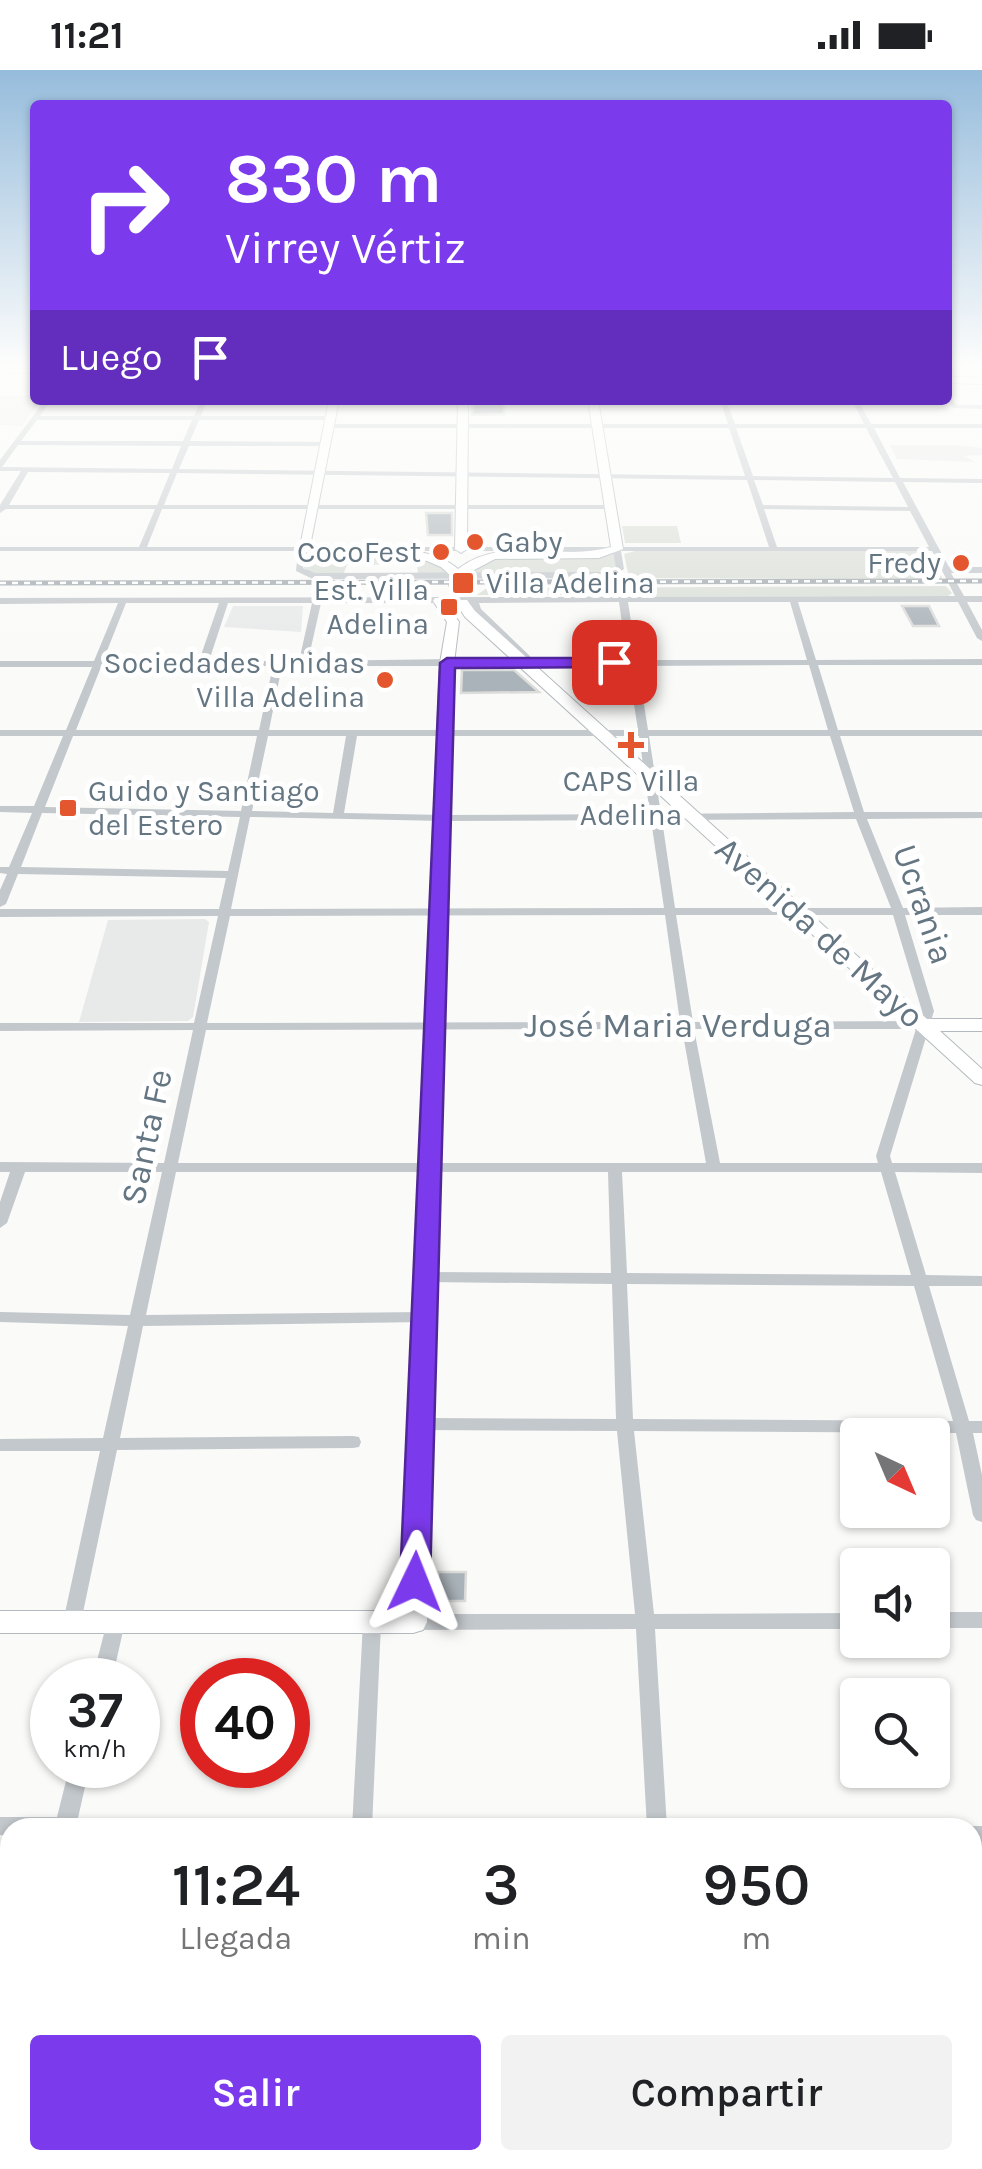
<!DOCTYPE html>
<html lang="es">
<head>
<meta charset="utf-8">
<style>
	:root { --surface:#fff; --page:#f2f2f2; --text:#202124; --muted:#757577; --accent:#7c3aed }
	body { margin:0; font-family:Karla,sans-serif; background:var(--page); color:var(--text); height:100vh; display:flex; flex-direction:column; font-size:38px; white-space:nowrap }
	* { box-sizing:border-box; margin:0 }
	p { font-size:32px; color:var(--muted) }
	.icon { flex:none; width:55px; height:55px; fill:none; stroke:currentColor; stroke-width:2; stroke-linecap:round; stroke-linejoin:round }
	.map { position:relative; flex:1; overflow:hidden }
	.sheet { position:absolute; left:0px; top:1748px; width:982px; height:352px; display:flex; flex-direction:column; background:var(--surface); border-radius:30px 30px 0 0; box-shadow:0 2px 8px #0004 }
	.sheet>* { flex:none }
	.guide { position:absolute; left:30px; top:30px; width:922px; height:305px; border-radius:10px; box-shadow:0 2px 8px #0004; background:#7c3aed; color:#fff; overflow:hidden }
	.needle { width:65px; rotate:136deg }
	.controls { position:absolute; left:840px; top:1348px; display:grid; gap:20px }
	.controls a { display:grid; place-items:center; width:110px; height:110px; border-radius:10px; background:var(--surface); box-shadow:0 2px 8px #0004; font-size:50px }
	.speed { position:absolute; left:30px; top:1588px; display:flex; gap:20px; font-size:50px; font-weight:700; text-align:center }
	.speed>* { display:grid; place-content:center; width:130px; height:130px; border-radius:50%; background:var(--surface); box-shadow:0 2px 8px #0004; line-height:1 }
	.speed small { font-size:25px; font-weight:400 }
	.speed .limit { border:15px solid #d22; background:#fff; color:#111 }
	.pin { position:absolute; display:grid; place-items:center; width:85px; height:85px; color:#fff; margin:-42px; border-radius:20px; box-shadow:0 5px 15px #0006 }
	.me { position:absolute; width:110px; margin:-55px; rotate:2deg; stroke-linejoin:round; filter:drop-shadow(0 0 8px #0008) }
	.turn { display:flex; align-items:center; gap:35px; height:210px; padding:0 30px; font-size:45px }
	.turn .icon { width:130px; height:130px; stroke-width:2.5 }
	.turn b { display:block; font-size:70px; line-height:85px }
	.then { display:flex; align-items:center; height:95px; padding:0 30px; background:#0003; gap:20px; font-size:38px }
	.eta { display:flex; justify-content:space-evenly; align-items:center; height:170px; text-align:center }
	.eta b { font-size:60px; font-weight:600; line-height:70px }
	.primary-button { display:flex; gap:20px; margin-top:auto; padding:20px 30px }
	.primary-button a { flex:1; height:115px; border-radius:10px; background:var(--accent); color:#fff; font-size:40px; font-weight:600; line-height:115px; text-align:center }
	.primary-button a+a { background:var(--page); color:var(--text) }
	.status { display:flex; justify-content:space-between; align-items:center; height:70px; padding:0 50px; background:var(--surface); direction:ltr }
	.status svg { height:28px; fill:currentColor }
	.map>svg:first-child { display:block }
</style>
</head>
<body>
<div class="status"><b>11:21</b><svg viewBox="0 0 49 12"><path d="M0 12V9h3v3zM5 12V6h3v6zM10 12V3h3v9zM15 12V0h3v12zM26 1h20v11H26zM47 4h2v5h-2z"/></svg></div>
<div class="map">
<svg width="982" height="2099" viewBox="0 0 982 2099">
	<rect width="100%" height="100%" fill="#fafaf8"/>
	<path fill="#e8e9e9" d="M0,326H35V330H41L22,356L0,355Z
		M890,375H957L982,378V385L964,386L976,392L897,389Z
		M233,536H303L301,562L224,557Z
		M205,849L209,852L193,947L188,951L79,952L108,850Z"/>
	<path fill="#dadfd7" d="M622,456H677L681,473H625Z
		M635,481H923L930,483L943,510L629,508L624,484Z
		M307,482L432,489L452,504H418L417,494L347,495L343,505L313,504L303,497Z
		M614,483L617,498L609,503L469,504L471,497L500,487Z
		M946,516L952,523L948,526L565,527L561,521L562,525H477L487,518Z"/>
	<path fill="#aab3b9" stroke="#dcdcda" stroke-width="2.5" d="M473,330H505L504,344L472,345Z
		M426,443H452V465H428Z
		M902,536H929L939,556H913Z
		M462,600H514L539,622L461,623Z
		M438,1502H466L465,1531H437Z"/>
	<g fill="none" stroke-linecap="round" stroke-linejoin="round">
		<path stroke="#d5d9db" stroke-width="14" stroke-dasharray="14 8" stroke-linecap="butt" d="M455,503V533"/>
		<defs>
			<path id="secondary" d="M0,296L35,297V303L0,302Z
				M948,307L982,308V314L948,313Z
				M329,330H339L310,476C353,482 424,469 458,499C503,464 560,492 611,477L588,330H598L623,479L599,488L495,489L461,507L451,506L441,497L427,491L409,488L299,482Z
				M458,330H468L467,479L461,483L455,479Z
				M435,528H443L459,552L454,593L427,1552L423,1560L413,1563H0V1541H400L440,593L447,552L433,531Z
				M457,530H467L475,541L927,949H982V961H940L982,999V1015L975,1013L465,547L456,533Z"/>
		</defs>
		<use href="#secondary" stroke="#b3babf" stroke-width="2"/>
		<path fill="#c3c8cc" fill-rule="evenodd" d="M950,328L957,335H982V339L953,338L947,330Z
			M45,330H51L40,346H194L201,330H207L201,346H331L334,348L331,350H199L190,371L326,372L330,374L326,376H189L179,399L745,406L729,358H329L325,356L329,354H728L720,330H726L735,354H864L852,330H858L871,354H982V358H874L900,408L982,409V413L903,412L949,497H982V503H951L964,526H982V532H967L982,560V571L977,568L958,532H798L816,590L982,589V595H818L838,660H982V666H840L864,742H982V748L867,749L903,838L982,837V845H905L934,941L890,1086L892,1093H982V1103L895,1102L926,1205L982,1206V1216H929L969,1351H982V1363H973L982,1405V1452L976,1450L973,1445L956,1363L634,1361L654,1544L858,1543V1559H655L667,1758H647L636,1559L413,1560L406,1557L404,1552L406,1547L413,1544H635L617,1361L421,1360L415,1358L413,1354L415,1350L421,1348L616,1349L612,1214L428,1212L423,1211L420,1207L423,1203L428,1202L611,1203L608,1102H176L146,1245L425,1242L431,1243L433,1247L431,1251L425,1252L143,1256L120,1368L353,1366L359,1367L361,1372L359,1377L353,1378L117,1380L81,1552L79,1557L72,1560L65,1557L63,1552L100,1381H0V1369L103,1368L128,1256L0,1252V1242L130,1245L162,1102H25L7,1153L0,1158V1132L10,1102H0V1092L164,1093L193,960L0,961V953H194L218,846L0,847V839H219L226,808L18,804L6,834L0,837V820L7,804L0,803V797H9L32,743L0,742V736H34L63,666H0V660H66L92,597H0V591H94L118,533L0,534V528L955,526L932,481H621L624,499L611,508L348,509H313L296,501L298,481H0V477H139L155,439H6L0,443V435L21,401H0V390ZM37,350H192L183,371H21ZM736,358H866L893,408L753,406ZM18,375L181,376L172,399L2,397ZM28,402L170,403L157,435H9ZM177,403L747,410L769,477H373V481H613L616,498L609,502L315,503L303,498L307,481L318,479L314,477H147L162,439H612L616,437L612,435H164ZM754,410L895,412L908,437L763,435ZM764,439L910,441L929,477H777ZM619,532L627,590H531L530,586L481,539L479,533ZM628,532H790L807,590H637ZM126,533H219L199,591H103ZM228,533H312L299,591H209ZM321,533H470L474,542L522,588L308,591ZM809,595L828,660H648L638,596ZM201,596H273L259,660H76L101,597ZM282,596H628L638,660H269ZM73,666H257L241,741L45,737ZM268,666H346L333,743L252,741ZM357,666H639L650,744L444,745L344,743ZM649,666H830L854,742L661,744ZM42,743L240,747L228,801L21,797ZM250,747L444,751L651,750L664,838L231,839ZM856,749L891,838H675L662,750ZM665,845L680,952L207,953L230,846ZM676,845H893L922,941L918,951L693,952ZM682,959L706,1093H178L206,960ZM694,959H916L876,1086L878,1093H720ZM622,1102H881L911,1205L627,1203ZM627,1214L914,1216L953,1351L633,1349Z
			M932,1542H982V1558H932Z
			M116,1544L123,1547L125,1552L112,1610H92L107,1552L109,1547Z
			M372,1545L379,1548L381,1553L372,1758H352L363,1553L365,1548Z
			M70,1695H90L78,1748H121L128,1751L131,1758H10V1766L0,1765V1747H57Z
			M972,1756H982V1776H972V1758H969Z
			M0,2017H10V2041H0Z
			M972,2025H982V2049H972Z
			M10,2052V2090H16L14,2099H0V2060L2,2056Z
			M339,2090H363V2099H339Z
			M665,2090H689V2099H665Z"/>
		<use href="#secondary" fill="#fff" fill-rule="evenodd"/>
		<defs>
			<path id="rail" d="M0,513L982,511"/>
		</defs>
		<use href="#rail" stroke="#a2aab0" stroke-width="5"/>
		<use href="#rail" stroke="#fff" stroke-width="2.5" stroke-dasharray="6" stroke-linecap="butt"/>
	</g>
	<linearGradient id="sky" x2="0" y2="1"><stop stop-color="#96bcdc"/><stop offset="0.5" stop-color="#fdfdfc"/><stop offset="1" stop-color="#fdfdfc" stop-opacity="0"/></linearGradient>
	<rect width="982" height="590" fill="url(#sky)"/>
	<path fill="#7c3aed" stroke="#51269a" stroke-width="2.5" d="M447,588H614L621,592L614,597L455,598L430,1512L426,1521L415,1524L404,1521L400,1512L440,593Z"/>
	<g fill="#e4572e" stroke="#fff" stroke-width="4">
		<circle cx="475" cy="472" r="10"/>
		<circle cx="441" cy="482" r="10"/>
		<circle cx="961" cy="493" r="10"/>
		<rect x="451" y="501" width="24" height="24" rx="5"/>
		<rect x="439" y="527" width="20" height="20" rx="5"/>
		<circle cx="385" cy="610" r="10"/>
		<path d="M626 660h10v10h10v10h-10v10h-10v-10h-10v-10h10z"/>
		<rect x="58" y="728" width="20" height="20" rx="5"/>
	</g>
	<g text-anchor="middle" stroke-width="10" stroke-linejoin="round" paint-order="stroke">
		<g font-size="30" fill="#657683" stroke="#fff" text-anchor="end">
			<text x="495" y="482" text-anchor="start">Gaby</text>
			<text x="421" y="492">CocoFest</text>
			<text x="941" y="503">Fredy</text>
			<text x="486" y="523" text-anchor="start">Villa Adelina</text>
			<text x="429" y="530">Est. Villa<tspan x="429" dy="34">Adelina</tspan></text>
			<text x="365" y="603">Sociedades Unidas<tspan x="365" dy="34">Villa Adelina</tspan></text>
			<text x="631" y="721" text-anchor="middle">CAPS Villa<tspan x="631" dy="34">Adelina</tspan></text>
			<text x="88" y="731" text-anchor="start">Guido y Santiago<tspan x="88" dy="34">del Estero</tspan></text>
		</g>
		<g font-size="35" fill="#657683" stroke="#fff">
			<text transform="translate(924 834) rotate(71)" y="12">Ucrania</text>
			<text transform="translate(820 862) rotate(42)" y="12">Avenida de Mayo</text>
			<text x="678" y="967">José Maria Verduga</text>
			<text transform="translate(146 1067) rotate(-78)" y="12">Santa Fe</text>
		</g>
	</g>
</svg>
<div class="controls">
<a><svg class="needle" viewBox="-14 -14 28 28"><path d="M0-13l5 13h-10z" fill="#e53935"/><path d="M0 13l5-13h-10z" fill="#757577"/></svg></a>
<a><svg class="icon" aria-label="sound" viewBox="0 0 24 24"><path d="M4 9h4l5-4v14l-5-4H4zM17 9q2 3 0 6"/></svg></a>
<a><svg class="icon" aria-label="search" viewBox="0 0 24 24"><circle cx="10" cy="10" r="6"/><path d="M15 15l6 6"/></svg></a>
</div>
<div class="speed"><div>37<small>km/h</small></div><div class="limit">40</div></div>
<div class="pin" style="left:614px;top:592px;background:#d93025"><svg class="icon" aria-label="arrive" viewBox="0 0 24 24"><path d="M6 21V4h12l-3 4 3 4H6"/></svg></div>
<svg class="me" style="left:415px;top:1512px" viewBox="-20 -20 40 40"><path d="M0-17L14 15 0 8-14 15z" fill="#7c3aed" stroke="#fff" stroke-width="4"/></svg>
<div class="guide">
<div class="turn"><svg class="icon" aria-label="right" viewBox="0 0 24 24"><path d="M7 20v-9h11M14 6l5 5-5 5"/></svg><div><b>830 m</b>Virrey Vértiz</div></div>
<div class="then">Luego<svg class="icon" aria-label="arrive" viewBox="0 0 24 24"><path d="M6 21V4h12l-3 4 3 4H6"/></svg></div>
</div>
<section class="sheet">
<div class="eta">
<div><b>11:24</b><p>Llegada</p></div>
<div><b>3</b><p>min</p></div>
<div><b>950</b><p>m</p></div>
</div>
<div class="primary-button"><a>Salir</a><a>Compartir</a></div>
</section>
</div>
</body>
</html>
